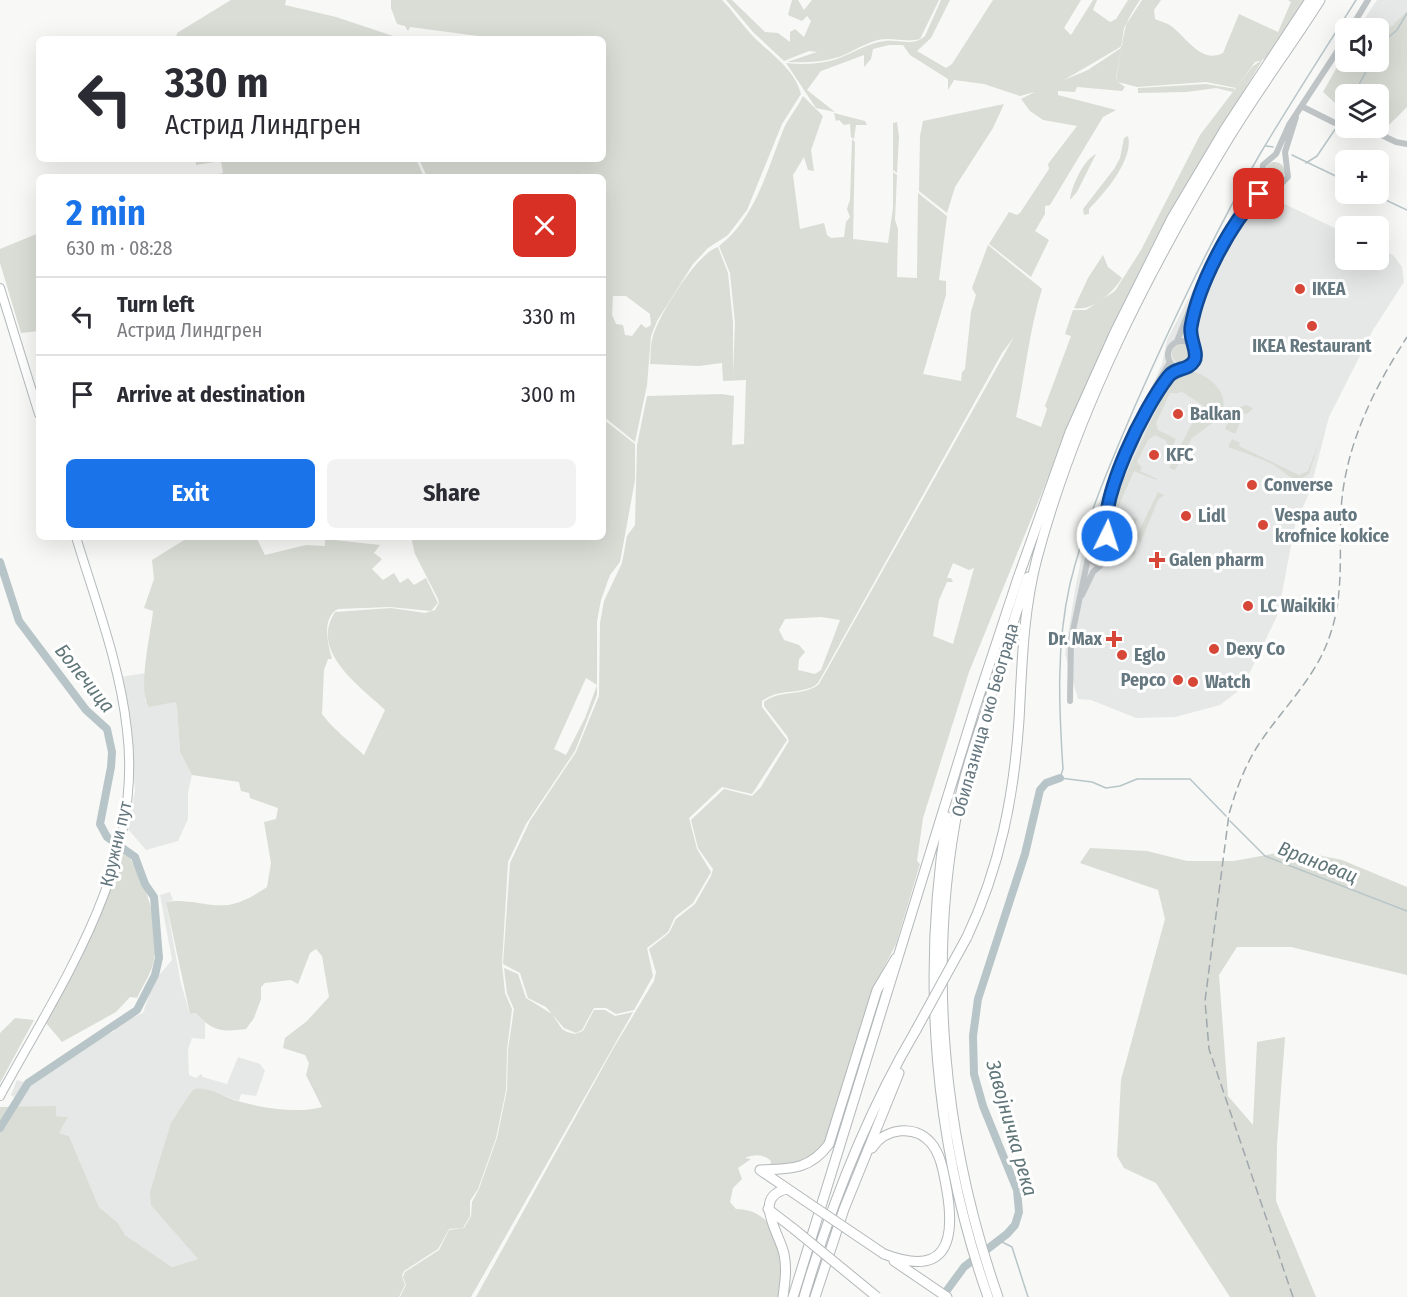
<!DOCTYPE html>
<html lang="en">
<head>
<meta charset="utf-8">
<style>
	:root { --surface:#fff; --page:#f2f2f3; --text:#2b2b33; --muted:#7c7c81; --line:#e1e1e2; --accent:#1a73e8 }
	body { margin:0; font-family:"Fira Sans Condensed",sans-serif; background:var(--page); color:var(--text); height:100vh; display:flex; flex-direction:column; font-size:22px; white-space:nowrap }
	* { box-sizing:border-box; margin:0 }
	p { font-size:20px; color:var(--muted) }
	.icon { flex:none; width:33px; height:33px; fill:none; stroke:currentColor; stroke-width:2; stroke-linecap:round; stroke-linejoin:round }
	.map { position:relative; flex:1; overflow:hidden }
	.sheet { position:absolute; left:36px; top:174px; width:570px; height:366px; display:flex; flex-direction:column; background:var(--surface); border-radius:9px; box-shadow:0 6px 24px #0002 }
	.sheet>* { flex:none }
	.guide { position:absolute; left:36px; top:36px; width:570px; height:126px; border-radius:9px; box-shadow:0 6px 24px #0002; background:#fff; color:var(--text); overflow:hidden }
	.fabs { position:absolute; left:1335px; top:18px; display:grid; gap:12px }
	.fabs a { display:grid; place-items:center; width:54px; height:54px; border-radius:9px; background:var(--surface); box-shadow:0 6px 24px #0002; font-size:30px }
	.pin { position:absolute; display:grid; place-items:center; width:51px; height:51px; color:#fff; margin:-26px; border-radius:12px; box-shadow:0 3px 9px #0006 }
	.me { position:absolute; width:66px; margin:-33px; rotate:4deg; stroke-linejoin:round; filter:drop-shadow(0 0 4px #0008) }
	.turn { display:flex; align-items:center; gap:21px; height:126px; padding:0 30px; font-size:27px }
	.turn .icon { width:78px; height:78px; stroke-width:2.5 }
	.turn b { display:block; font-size:42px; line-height:51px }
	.round { display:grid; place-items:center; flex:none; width:63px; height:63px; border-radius:9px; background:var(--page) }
	.overview { display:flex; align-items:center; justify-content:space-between; height:102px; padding:0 30px }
	h1 { font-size:36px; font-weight:700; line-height:45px; color:var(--accent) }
	.button { display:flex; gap:12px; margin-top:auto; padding:12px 30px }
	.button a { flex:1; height:69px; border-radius:9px; background:var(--accent); color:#fff; font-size:24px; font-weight:700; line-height:69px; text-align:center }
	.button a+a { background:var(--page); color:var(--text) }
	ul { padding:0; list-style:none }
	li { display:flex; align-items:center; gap:18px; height:78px; padding:0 30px; border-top:2px solid var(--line) }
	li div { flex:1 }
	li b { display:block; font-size:22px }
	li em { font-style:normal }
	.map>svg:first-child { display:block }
</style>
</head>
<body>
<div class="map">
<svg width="1407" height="1297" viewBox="0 0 1407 1297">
	<rect width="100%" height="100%" fill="#f8f8f6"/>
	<path fill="#e6e8e7" d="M1377,0H1407V11L1393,26L1387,27L1365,18Z
		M1247,186L1345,233L1346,260H1378L1379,248L1393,255L1402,267L1404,282L1373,330L1329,417L1310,491L1295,525L1278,614L1251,670L1237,692L1220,705L1175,717L1136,718L1091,700L1078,699L1065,654L1076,584L1085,541L1098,505L1162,364L1167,340Z
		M145,673V701H174L177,707L180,752L192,775L188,793V819L178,841L146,850L127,828L135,791L128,709L121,677Z
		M170,892L173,900L166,902L181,984L190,1014L196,1013L205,1022V1039L192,1038L188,1050L189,1075L196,1078L201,1074L203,1077L227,1084L238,1057L260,1064L265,1071L256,1096L241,1094L239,1101L205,1089H192L184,1103L198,1259L172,1267L125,1235L118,1223L99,1207L69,1136L59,1133L68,1117L56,1116L55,1106L15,1109L14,1097L11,1095L17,1080L27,1083L91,1042L115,1031L113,1026L143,1013L154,981L172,960L160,895Z"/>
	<path fill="#d9ddd5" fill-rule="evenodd" d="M231,0H286L285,5L336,17L396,37L395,39H176L177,33Z
		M391,0H722C732,10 740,22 750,33C767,52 794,67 801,94L782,124L747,210L728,235L708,248L693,264L657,321L651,336L647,385L635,442L603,416V177H427L419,159H603V39H478V36L410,27L408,31L405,26L397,24L391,8ZM613,296H626L650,314L651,325L646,328L641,324L632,336L625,335L623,325L616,324L612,315Z
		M726,0H732L765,32L778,33L790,42V32L795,29L804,37L811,21L807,16L802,21L788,15L792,0H798L804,10L812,0H939L920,39C906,43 893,37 878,40C865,43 852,52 839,57C823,62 803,63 787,62L817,52L809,51L784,61L753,32Z
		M941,0H950L931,38L917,51L946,68L952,64L993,0H1081L1064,28L1071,35L1093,0H1097L1093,10L1110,22L1116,19L1128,0H1140C1128,18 1125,24 1122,46L1064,80L1088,70L1121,48L1116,78V81L1124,28L1142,0H1161L1154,10L1155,19C1159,21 1164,22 1168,24C1185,34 1200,65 1223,53L1239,14L1278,32L1291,2L1288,0H1305L1265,59L1255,62L1236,88L1206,82L1137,87L1118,82L1125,87L1122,91L1077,87L1075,92L1058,91V95L1116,110L1103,117L1050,205L1045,206V214L1035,231L1049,240L1031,277L989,244L1009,212L1017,215L1020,213L1049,169L1048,164L1077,126L1043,120L1030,111L1021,99L1035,92L1020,96L984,84L954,80L948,90V79L910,55L903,45H889L873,49L871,59L864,67V55L821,71L807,90L835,112L816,108L786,63C802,65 821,64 837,59C853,53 868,43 885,41C900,39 913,47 925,36Z
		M1407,11V107L1384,130L1376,128H1378V94H1346L1345,112L1323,92L1345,53L1346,62H1378V28H1360L1365,18L1387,27L1392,26Z
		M1263,59L1157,236L1111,329L1071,421L969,672L923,818L917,861L920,864L896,944L877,981L828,1140L806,1163L770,1165L771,1161C764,1154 754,1154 745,1158L751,1159L738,1168L742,1179L733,1188L730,1202L736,1209C783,1210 783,1262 780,1297H476L613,1049L654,981L656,972L649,949L669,933L676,919L695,904L711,876L713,869L698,848L691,820L724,789L752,796L761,787L789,741L787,736L764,706V702C780,689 804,697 819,684L1014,337L1002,353L818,683C804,696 780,687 762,701V707L787,740L752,794L722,787L689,818L697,849L711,872L693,903L675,917L668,932L647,948L653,976L634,1010L616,1014L606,1008H594L582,1030L576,1033L564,1028L546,1007L528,998L520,973L503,964L510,863L530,821L576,752L599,696L600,623L604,601L622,563L627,536L635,525L637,445L647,396L722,394L734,396L732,445L744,444L746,380L723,381L722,363L699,366L650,364C651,355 650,345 653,336C659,315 697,253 718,247L728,273L733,323V374L735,323L730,273L719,246C756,217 767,170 784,128C789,117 798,107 803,96L823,116L811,150L814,171L808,170L804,157L793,175L800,229L824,223L827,235L831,238L844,237L846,222L850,217L847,209L850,200L852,139L855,142L853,239L888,243L893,208V172L897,175L895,220L898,229L897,277L917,278L918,193L947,216L939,280L946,281V295L923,374L961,381L962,372L965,369L971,312L976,295L972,288L988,245L1042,289C1029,331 1025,375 1016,417L1041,427L1047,409L1045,406L1071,336L1065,334L1073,310H1086L1115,291L1141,250L1200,135L1252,67ZM953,563L969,570L974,568L953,644L933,636L939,600L947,582H953L951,578H947ZM821,617L840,620L821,670L815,674L798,670L799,659L805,652L799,645L784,640L779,630L785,619Z
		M1206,84L1236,89L1233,92L1216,88L1187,92L1138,93V88Z
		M1004,104L993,128L955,187L947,213L919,191L920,136L923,121Z
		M834,113L865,121L867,125H856L854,139L851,137L850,124L844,125L839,120L836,121Z
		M897,122L899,137L897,173L893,170V123Z
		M1128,136C1134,159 1105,193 1089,209V214L1084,215L1083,209L1114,169L1120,158L1124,138Z
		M1096,154L1077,192L1070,200C1071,187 1084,159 1096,154Z
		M196,159H416L424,177H206L223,173L221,161L196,165Z
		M1265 172a10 10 0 1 1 20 0a10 10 0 1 1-20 0Z
		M39,233V331L21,333L0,263V249Z
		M1103,255L1108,267L1122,278C1113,292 1093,312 1074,308L1088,278Z
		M1172 354a10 10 0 1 1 20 0a10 10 0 1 1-20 0Z
		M1191,371C1208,375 1227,390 1223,409L1214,413L1181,391L1179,393H1170L1156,423L1158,430L1176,439L1171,449L1165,440L1155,435L1148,440L1137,462L1142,468L1140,471L1157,479L1156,480L1134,471L1117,510L1118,513L1137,519L1132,534L1136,552L1132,557L1121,553L1111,535L1114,507L1121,485L1166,389L1176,376Z
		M1246,405L1253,408L1247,414L1244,413L1235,434L1225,429L1235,409Z
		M1200,408L1209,416L1218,419L1192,438L1175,470L1169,468Z
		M603,419L635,444V480L620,562L610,575L601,600L597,621V695L575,751L526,824L508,862L502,964L505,993L512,1009L507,1050L506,1090L496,1138L478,1189L470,1201V1216L463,1228L449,1229L438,1249L404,1271L402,1276L405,1285L399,1297H0V1107L56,1106V1116L68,1117L59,1133L69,1136L99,1207L118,1223L125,1235L172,1267L198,1259L151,1205L150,1192L171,1123L192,1090C205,1084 224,1097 237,1101C263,1108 296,1114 322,1107L306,1075L309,1063L305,1055L283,1048L285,1038L307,1021L329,997L322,956L316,949L310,953L298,984L291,980L265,983L261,987V999L254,1018L246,1029C222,1032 213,1032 196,1013L190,1014L166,902C187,898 207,907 228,905C243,903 255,895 267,887L271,863L264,822L276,819L278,808L250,798L249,793L241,791L239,782L192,775L180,752L177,707L175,702L149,707C137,690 151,633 153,611L144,608L154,579L152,560L189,537H256L265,555L306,545L325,546V539L380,545L374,553L382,559L372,569L383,580L394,573L400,583L408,578L414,585L426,578L438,603L431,611L390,607L338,609C321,618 328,644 332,659H328L324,670L322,714C334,730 349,741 364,755L385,710C360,686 309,652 335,612L391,608L425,613L435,610L439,603L438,599L415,554L411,537H603ZM586,678L597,685L585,718L566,755L554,749Z
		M1232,439L1240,443L1239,446L1299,475L1308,471L1320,439L1309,474L1299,480C1288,478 1283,470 1272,464C1258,457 1242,452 1228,447Z
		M1158,492L1164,495L1158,500L1140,544L1137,535Z
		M1090 551a10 10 0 1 1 20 0a10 10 0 1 1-20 0Z
		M123,848C144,875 163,929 153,964C150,975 142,987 137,998L130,997L116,1012L62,1042L46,1023L97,923Z
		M1090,848L1147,851L1187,861H1234L1293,850L1342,860L1407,887V975L1291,947H1237L1219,975L1228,1096L1253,1125L1257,1042L1285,1037L1277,1144L1276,1201L1316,1297H1230L1156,1183L1124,1168L1117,1156L1121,1080L1165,919L1158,890L1080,863Z
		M504,968L518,974L526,998L552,1014L562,1029L567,1032L575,1034L583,1031L594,1010H605L615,1016L633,1012L471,1297H400L406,1285L403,1277L405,1272L439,1250L449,1230L464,1228L471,1216L472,1202L479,1189L497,1138L507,1090L508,1050L514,1009L507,993Z
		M15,1018L34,1020L0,1083V1033Z"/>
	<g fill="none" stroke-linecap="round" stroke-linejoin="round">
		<path stroke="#b8c5c8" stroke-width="1.5" d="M1378,46L1397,30L1407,13
			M1354,94L1371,62
			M1340,121L1346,111
			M1266,146L1273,147
			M1292,155L1346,181
			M1306,163L1317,156L1338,125
			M1373,194L1407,210
			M1226,816L1190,779H1137L1120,786L1106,788L1092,782L1060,778L1063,769C1059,708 1056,645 1070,584C1085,522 1110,464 1135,406C1173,320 1213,235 1260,154C1291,102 1324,51 1356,0
			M1230,821L1265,856L1407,911
			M1000,1241L1012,1247L1028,1297"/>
		<path stroke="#b8c5c8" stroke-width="8" d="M0,562L19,621L86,710L107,729L112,752L111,767L100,824L107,837L135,857L145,884L154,897L159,958L155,975L137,1010L28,1083L0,1128
			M942,1297L964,1267L1007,1234L1015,1225L1019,1212L1017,1190L983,1106L974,1074L973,1036L978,999L1025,854L1040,790L1046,783L1060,778"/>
		<defs>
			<path id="major" d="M0,288L39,414
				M0,1096C62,982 144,866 127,730C120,664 95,600 76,537"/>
			<path id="highway" d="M947,817C921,978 934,1144 988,1297
				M967,937C1000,867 1014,796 1019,720C1022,665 1023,611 1037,558C1077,409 1150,267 1230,136C1258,90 1291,46 1320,0
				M872,1148C885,1128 915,1124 931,1143C942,1156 944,1176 947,1191C956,1245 944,1277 884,1254
				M760,1170C790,1169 810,1170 829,1144L877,990L896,958
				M760,1170L804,1200
				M768,1209L794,1229
				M894,1261L947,1297
				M783,1297C785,1282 787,1268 784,1254C780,1234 751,1197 787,1189
				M793,1297L975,708L1018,578L1070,432L1115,332L1172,218L1225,129L1310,0
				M804,1297C831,1205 867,1113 916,1030
				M815,1297L844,1209L899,1073
				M998,1297C943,1140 926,966 959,802C965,771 976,741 986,711C1000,666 1013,621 1028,577"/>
		</defs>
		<use href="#major" stroke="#b3b9bc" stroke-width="10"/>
		<use href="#highway" stroke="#b3b8ba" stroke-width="11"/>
		<path stroke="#bfc5c7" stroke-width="6" d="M1351,28L1368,0
			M1303,107L1335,123L1346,124
			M1367,128L1396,142L1407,144
			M1271,185L1262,175L1263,165L1276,154L1289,125L1346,38
			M1239,219C1257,204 1254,190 1281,184L1288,177L1285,152L1296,117
			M1168 355a14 14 0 1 1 28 0a14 14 0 1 1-28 0Z
			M1177,341L1193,301L1200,293L1246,201L1263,178
			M1190,343L1191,327L1199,294
			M1149,404L1170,374L1179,369
			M1087 551a13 13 0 1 1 26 0a13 13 0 1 1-26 0Z
			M1093,540L1098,531L1107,494L1150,396L1170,362
			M1108,540L1106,523L1114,487
			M1082,595L1093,572L1101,565
			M1070,701L1071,640L1088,558"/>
		<use href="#major" stroke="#fff" stroke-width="8"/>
		<use href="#highway" stroke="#fff" stroke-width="9"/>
		<path stroke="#9fa8ac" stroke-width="1.5" stroke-dasharray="9 4.5" stroke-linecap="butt" d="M1293,1297L1209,1049L1205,1001L1229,814C1236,790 1244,768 1257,747C1282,708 1317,678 1331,632C1344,593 1339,551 1341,510C1345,446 1373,390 1407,337"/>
		<defs>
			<path id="highway-bridge" d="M916,1030L967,937
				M804,1200L884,1254
				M794,1229L877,1297"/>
		</defs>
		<use href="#highway-bridge" stroke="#b3b8ba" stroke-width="11" stroke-linecap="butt"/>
		<use href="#highway-bridge" stroke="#fff" stroke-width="9"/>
	</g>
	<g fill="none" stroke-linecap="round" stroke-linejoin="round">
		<defs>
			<path id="route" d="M1107,536C1099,497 1144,408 1168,377C1175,367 1188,371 1194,361C1199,353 1189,339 1191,327C1198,285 1230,224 1259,194"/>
		</defs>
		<use href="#route" stroke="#114b97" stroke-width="15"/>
		<use href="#route" stroke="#1a73e8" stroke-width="10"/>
	</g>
	<g fill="#d74737" stroke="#fff" stroke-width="2">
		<circle cx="1300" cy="289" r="6"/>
		<circle cx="1312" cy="326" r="6"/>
		<circle cx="1178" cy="414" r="6"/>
		<circle cx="1154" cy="455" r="6"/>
		<circle cx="1252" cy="485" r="6"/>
		<circle cx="1186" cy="516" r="6"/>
		<circle cx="1263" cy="525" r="6"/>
		<path d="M1154 551h6v6h6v6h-6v6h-6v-6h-6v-6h6z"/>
		<circle cx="1248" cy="606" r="6"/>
		<path d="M1111 630h6v6h6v6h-6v6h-6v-6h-6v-6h6z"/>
		<circle cx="1214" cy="649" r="6"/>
		<circle cx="1122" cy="655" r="6"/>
		<circle cx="1178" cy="680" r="6"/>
		<circle cx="1193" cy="682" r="6"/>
	</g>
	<g text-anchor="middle" stroke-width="6" stroke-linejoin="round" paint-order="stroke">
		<g font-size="18" font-weight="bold" fill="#65777f" stroke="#fff" text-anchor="start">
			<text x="1312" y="295">IKEA</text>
			<text x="1312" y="352" text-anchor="middle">IKEA Restaurant</text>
			<text x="1190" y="420">Balkan</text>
			<text x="1166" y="461">KFC</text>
			<text x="1264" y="491">Converse</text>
			<text x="1275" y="521">Vespa auto<tspan x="1275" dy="21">krofnice kokice</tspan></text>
			<text x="1198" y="522">Lidl</text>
			<text x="1169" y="566">Galen pharm</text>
			<text x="1260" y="612">LC Waikiki</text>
			<text x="1102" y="645" text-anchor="end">Dr. Max</text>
			<text x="1226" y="655">Dexy Co</text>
			<text x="1134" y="661">Eglo</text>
			<text x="1166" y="686" text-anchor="end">Pepco</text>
			<text x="1205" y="688">Watch</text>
		</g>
		<g font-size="18" fill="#65777f" stroke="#fff">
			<text transform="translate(985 720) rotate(-74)" y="6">Обилазница око Београда</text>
			<text transform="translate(116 844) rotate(-77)" y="6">Кружни пут</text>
		</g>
		<g font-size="20" font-style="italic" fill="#607679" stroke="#fff">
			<text transform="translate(85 678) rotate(51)" y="7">Болечица</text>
			<text transform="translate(1318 862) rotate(21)" y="7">Врановац</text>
			<text transform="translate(1012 1128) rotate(74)" y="7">Завојничка река</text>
		</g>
	</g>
</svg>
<div class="fabs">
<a><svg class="icon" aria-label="sound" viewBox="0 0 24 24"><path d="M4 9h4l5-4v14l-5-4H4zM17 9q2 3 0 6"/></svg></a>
<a><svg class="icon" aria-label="layers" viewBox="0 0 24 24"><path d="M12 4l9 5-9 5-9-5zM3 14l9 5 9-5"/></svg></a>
<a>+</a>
<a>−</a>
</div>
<div class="pin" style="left:1259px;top:194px;background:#d93025"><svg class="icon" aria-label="arrive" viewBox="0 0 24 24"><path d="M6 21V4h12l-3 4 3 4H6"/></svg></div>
<svg class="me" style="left:1107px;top:536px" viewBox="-20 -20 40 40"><circle r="17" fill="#1a73e8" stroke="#fff" stroke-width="3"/><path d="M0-11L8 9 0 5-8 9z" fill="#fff"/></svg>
<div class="guide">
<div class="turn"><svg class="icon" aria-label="left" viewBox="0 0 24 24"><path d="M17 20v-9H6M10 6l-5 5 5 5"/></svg><div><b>330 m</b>Астрид Линдгрен</div></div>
</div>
<section class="sheet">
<div class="overview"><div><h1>2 min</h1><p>630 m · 08:28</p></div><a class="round" style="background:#d93025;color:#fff"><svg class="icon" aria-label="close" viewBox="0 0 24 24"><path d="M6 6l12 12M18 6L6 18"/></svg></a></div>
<ul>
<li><svg class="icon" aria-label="left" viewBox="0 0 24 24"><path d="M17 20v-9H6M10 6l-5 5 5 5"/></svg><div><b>Turn left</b><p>Астрид Линдгрен</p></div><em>330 m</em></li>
<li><svg class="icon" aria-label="arrive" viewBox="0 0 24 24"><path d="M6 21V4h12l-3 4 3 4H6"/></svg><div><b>Arrive at destination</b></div><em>300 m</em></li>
</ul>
<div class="button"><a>Exit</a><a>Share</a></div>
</section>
</div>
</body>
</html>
